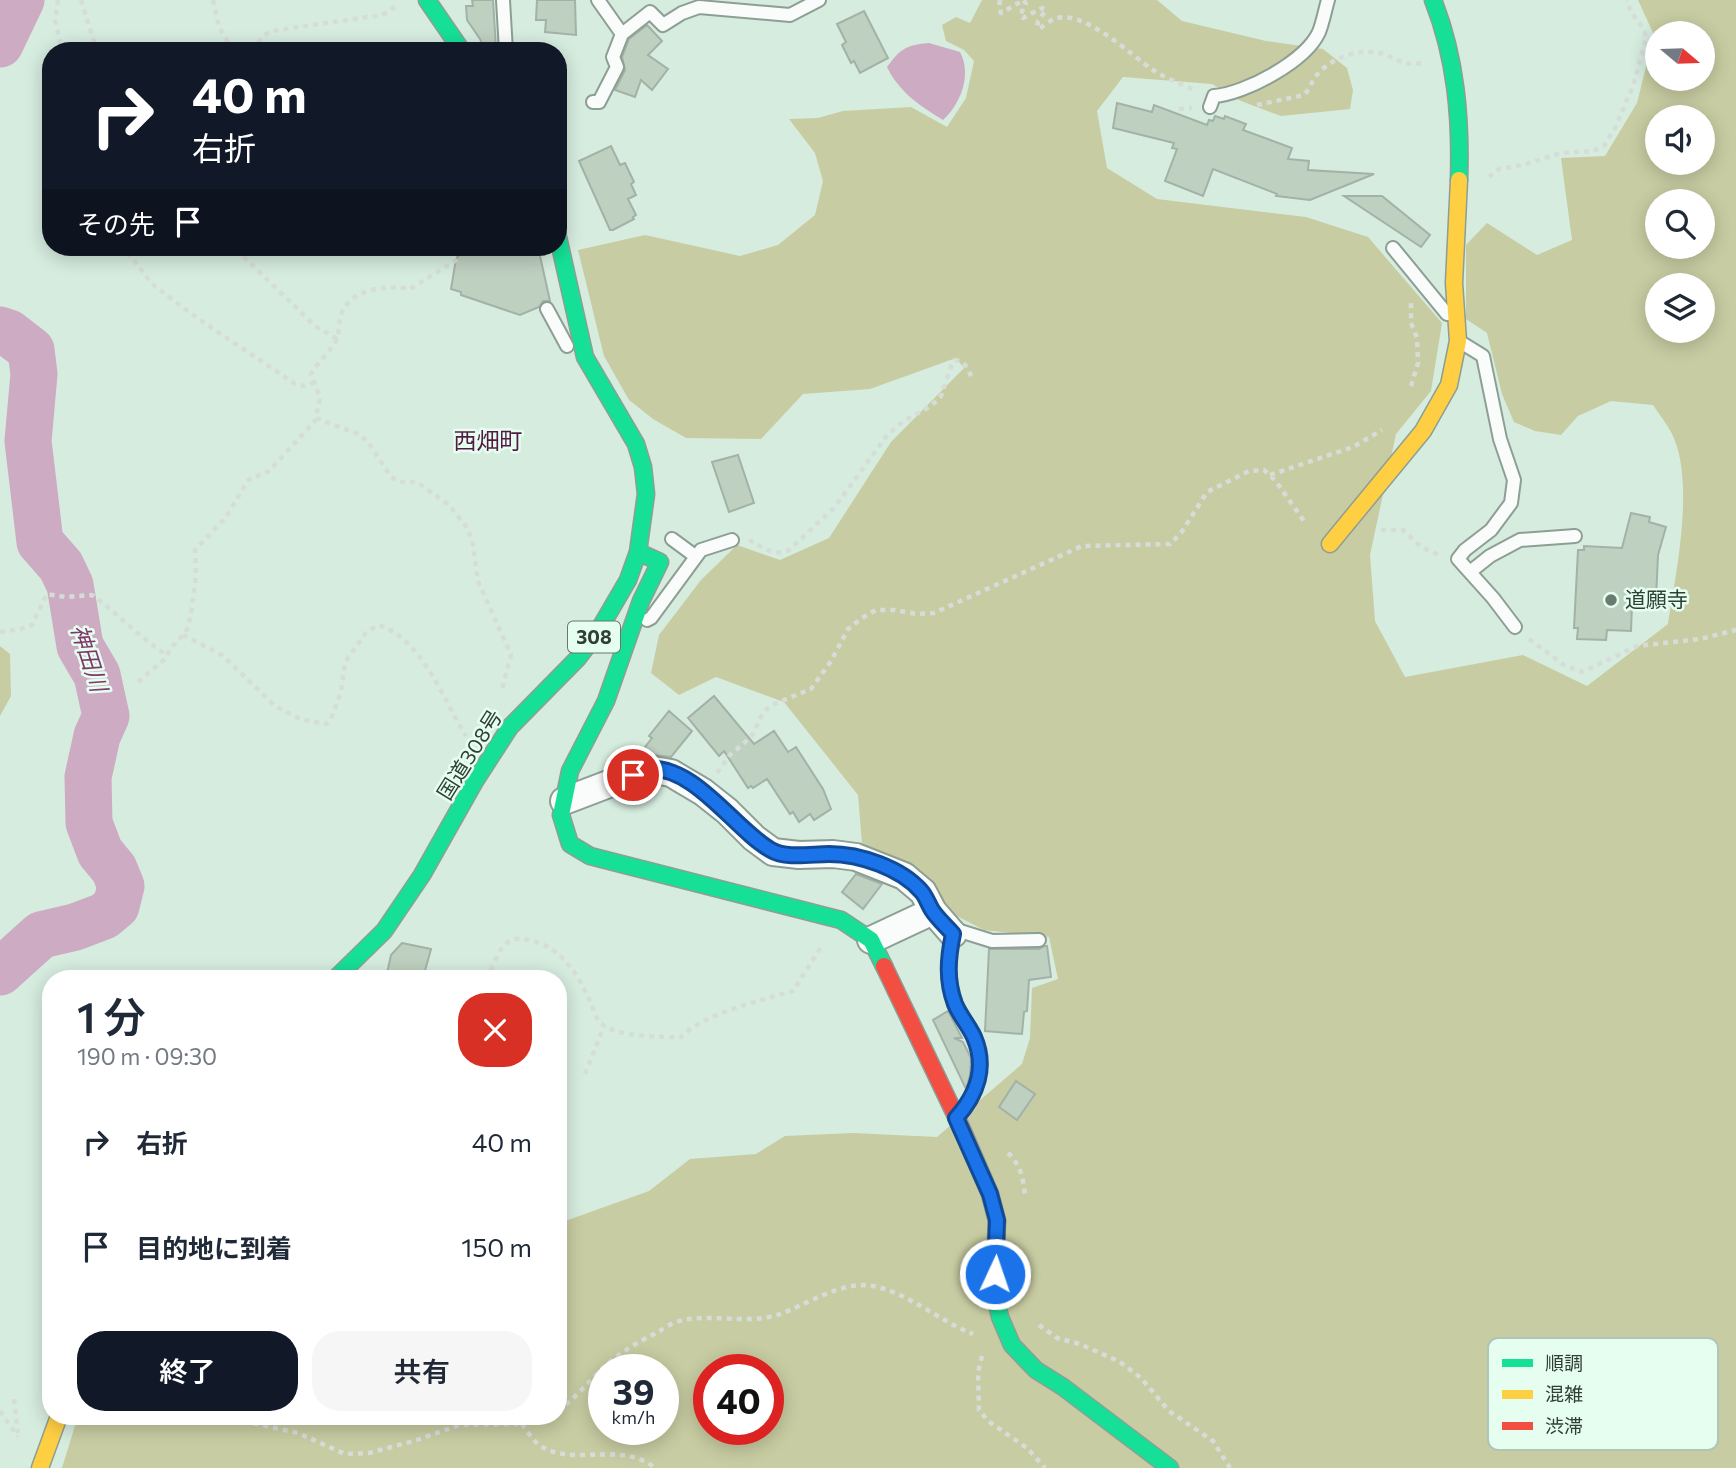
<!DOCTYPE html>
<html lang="ja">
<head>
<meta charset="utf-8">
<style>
	:root { --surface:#fff; --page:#f6f6f7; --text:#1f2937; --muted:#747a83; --accent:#111827 }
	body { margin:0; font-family:Commissioner,"Noto Sans JP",sans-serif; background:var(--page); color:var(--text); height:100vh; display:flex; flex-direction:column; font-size:26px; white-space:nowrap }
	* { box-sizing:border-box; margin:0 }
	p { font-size:23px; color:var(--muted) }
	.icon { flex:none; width:38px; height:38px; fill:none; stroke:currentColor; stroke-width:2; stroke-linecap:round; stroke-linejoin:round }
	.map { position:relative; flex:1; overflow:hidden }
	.sheet { position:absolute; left:42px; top:970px; width:525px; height:455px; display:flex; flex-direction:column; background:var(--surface); border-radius:28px; box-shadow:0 4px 18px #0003 }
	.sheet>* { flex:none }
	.banner { position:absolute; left:42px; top:42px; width:525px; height:214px; border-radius:28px; box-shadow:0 4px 18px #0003; background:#111827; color:#fff; overflow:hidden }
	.needle { width:46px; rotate:109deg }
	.buttons { position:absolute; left:1645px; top:21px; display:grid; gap:14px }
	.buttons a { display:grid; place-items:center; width:70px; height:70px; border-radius:50%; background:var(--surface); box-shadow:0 4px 18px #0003; font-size:35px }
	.speed { position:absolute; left:588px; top:1354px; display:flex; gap:14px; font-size:35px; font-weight:700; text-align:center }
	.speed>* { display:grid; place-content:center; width:91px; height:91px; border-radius:50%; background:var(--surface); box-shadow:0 4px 18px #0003; line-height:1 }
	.speed small { font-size:18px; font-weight:400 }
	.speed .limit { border:10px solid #d22; background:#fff; color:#111 }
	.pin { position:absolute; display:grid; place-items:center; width:60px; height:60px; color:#fff; margin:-30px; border:4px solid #fff; border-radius:50%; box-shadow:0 2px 7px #0007 }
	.me { position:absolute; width:77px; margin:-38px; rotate:3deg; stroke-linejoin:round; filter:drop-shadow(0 0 5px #0008) }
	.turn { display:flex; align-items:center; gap:24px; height:147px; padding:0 35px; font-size:32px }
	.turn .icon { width:91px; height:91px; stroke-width:2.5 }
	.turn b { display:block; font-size:49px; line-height:60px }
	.then { display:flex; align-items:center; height:66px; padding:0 35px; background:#0003; gap:14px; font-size:26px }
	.round { display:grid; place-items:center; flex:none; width:74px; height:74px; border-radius:28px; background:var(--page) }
	.head { display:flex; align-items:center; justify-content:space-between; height:119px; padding:0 35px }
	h1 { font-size:42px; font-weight:600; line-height:52px }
	.primary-button { display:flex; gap:14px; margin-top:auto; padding:14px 35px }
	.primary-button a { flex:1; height:80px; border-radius:28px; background:var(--accent); color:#fff; font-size:28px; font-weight:600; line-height:80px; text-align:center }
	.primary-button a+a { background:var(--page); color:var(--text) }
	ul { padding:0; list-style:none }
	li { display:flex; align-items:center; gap:21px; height:105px; padding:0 35px }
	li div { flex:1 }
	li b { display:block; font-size:26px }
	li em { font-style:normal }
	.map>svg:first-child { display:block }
</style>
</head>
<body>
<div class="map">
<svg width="1736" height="1468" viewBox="0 0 1736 1468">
	<rect width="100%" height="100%" fill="#d6ecdf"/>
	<path fill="#c8cca2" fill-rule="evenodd" d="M982,0H1157L1182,21L1266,41L1323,49L1347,68L1353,90L1350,109L1281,116L1241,101L1212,84L1123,77L1097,111L1107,168L1157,199L1306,217L1368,237L1442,323L1431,391L1396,434L1370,555L1375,621L1405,677L1523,655L1587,686L1668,624C1676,572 1696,479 1671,432C1666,423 1659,414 1653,405L1611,401L1578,416L1561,435L1535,431L1514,422L1502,394L1487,333L1466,319V245L1487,223L1537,255L1572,240L1561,158L1605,156L1637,103L1654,35L1638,0H1736V1468H62L78,1416H558V1221L568,1220L649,1191L690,1159L756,1154L785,1136L853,1133L937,1137L1022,1064L1030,1038L1032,988L1058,979L1049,937L984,930L947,911L920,872L862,843L858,795L784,702L716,677L679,695L651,673L659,635L701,580L737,545L780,560L829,538L891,442L964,368L956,358L870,389L803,394L761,439L686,438L653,419L629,400L604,356L578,250L645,235L740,256L778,245L815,215L823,181L815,153L789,119L818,118L843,111L911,107L947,127L966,98L974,61L964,50L946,41L942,25L956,17L970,23ZM1657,33H1703V79H1657ZM1657,117H1703V163H1657ZM1657,201H1703V247H1657ZM1657,285H1703V331H1657ZM604,1370H663V1430H604ZM709,1370H768V1430H709Z
		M0,646L10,654L11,696L0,716Z"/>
	<path fill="#cdabc2" d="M929,43L960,52C972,75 961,103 943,120C920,106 899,92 887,67C900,49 906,45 929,43Z"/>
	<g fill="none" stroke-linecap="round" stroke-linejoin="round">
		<path stroke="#cdabc2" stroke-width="47" d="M0,44L21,0
			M0,330L9,333L31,350L34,374L28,441L40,542L61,566L70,585L80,646L97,675L106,716L97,736L88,777L89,823L100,852L114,869L121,886L116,906L104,916L75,927L41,935L0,972"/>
	</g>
	<path fill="#bed0c0" stroke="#a3b1a6" stroke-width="2" d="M472,0H493L496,48L484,49L480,39L467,20L466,6H473Z
		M537,0H575L576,35L545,32L546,20H536Z
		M864,11L888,58L860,73L854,61L851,63L842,45L846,42L837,24Z
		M647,25L662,41L648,55L668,69L652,90L641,80L635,97L615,90L625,70L622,57L629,39Z
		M1117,103L1152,112L1154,105L1207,125L1209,120L1213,121L1215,116L1224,119L1225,116L1246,124L1243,130L1292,148L1288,159L1309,161L1308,170L1374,174L1310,200L1276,196L1277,194L1213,169L1203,196L1165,181L1177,149L1172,148L1174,143L1113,128Z
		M611,146L620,165L625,163L634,182L631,184L636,195L628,199L636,215L633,217L634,219L613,230H610L579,161Z
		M1344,196H1382L1430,235L1421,247Z
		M465,247H538L550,301H543L539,307L520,315L461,295V292L451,289L456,259Z
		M738,455L754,503L729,512L712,462Z
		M1631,513L1650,517L1649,522L1666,527L1658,555L1656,599H1644V601H1637V604H1632L1631,631L1607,630L1606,640L1577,639L1578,628H1574L1578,550H1584V546L1622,548Z
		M714,696L754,744L774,731L788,752L796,747L823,789L831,809L814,820L810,814L799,822L793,812L790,814L767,779L753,788L751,786L748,788L724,751L719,756L688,718Z
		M669,711L692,731L671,757L645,754L642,751L652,738L649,736Z
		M856,874L882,884L863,909L842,892Z
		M402,943L431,949L423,978H386L391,955Z
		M1045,946H1047L1051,977L1029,980L1027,1011L1024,1012L1022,1034L985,1031L989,949H1039Z
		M948,1011L962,1038H954L963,1042L971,1058L970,1075L966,1089L933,1020Z
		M1016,1081L1035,1094L1017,1120L999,1107Z"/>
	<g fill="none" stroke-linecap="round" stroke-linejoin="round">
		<defs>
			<path id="lane" d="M503,0L506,51
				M598,0L622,34L650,12L663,25L682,13L699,7L790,15L819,0
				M593,102H599L617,67L613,57L622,34
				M1210,107L1214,96C1245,94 1306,61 1319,32C1323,22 1325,10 1328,0
				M1393,248L1447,314
				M547,309L567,346
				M1462,343L1483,356L1500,439L1514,480L1511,503L1491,530L1465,550L1458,559L1493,598L1515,627
				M672,539L695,556
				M1470,572L1490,556L1520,540L1575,536
				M647,620L651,618L701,550L732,540
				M961,1113C980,1092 985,1062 974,1037C969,1025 959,1016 955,1004C946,979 948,958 953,934L960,931L992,941L1039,940"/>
			<path id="street" d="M564,801L648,769L671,773L703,792L727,811L754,838L773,852L799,855L833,854L856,857L904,876L923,892L933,911L953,934
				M871,940L933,911"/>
			<path id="fast" d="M427,0L462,51
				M1433,0C1456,58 1461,118 1459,180
				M638,552L660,562L641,601L606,701L570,771L561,815L570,844L590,856L841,920L871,940L884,966
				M336,978L384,931L422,875L475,781L510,727L578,658L597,633L628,580L638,552L646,494L643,467L636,444L585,357L558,237
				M997,1221L994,1290L1000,1317L1012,1345L1036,1370L1063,1387L1170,1468"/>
			<path id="slow" d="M1330,544L1423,431L1449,385L1458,341L1454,283L1459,180
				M40,1468L59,1416"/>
			<path id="jam" d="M884,966L962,1129L990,1194L997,1221"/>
		</defs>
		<use href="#lane" stroke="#8d9e94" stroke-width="16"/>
		<use href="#street" stroke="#8d9e94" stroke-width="30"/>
		<use href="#fast" stroke="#8d9e94" stroke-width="19"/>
		<use href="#slow" stroke="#8d9e94" stroke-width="19"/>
		<use href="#jam" stroke="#8d9e94" stroke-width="19"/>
		<path stroke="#d6ddd9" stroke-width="4.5" stroke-dasharray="5 5" stroke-linecap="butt" d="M58,0L55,20L62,51
			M81,0L97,51
			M213,0L219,27L233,51
			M1000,0L999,7L1001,13L1024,0L1026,4L1020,15L1023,18L1042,8L1046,10L1038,21L1037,27L1040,28C1044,26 1049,21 1054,19C1083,8 1131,55 1153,70C1167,79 1183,85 1197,91
			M253,51L262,37L271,31L382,15L397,6
			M1257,105L1304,95C1310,89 1311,82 1316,76C1331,57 1362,46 1386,55C1404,62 1401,65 1422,63
			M1179,109L1192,108
			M1489,177L1499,169L1523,165L1561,153L1593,151L1604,146L1615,128L1633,86L1646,38L1644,29L1631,12L1627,0
			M119,247C135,256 142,275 156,287C200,322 249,352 295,384L304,386L313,383
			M241,247L244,257L315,326L337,339
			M1411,386L1418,363L1417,338L1411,323V299
			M316,418L358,434L368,442L391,477L400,482H417L449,505L465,525L472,539L478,581L511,655L502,689
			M1270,475L1353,447L1382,430
			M1381,530H1403L1420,546L1441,556
			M749,540C763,547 773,557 789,550L834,508L888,434L904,421L931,406L941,396L952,364L955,360C966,362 968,369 972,378
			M0,632L21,629L32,625L47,594L65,597L92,595C119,614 138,637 167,655
			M183,635L222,655L275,706L300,719L326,724L330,721L341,692L345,662L366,633L378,625C421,637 444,701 466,736
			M1529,639L1564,665L1582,672L1637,646L1700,639L1736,630
			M138,682L165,659L170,649L186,632L191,615L196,576L195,550L226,517L248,480L269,471L315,421L320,398L311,374C317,363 334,347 337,339C340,331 338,321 342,312C353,288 387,285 410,289L458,259L460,247
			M717,773L730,755L751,737L764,711L774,704L811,689L831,661L848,629L862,618L876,610H894L917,614L934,613L1082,546L1170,544L1181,533L1207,492L1249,471L1264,470L1275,480L1306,524
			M485,978C494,968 497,949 508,942C516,937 525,939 533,941C563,949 578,975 590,1001C593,1009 596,1020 603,1025C619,1037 661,1037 681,1037C703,1014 762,1000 793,991L821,947
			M585,1074L604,1026
			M1008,1153C1021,1165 1024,1180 1025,1198
			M1039,1325L1057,1338L1080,1344L1120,1362L1141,1378L1169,1411L1213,1441L1230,1468
			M982,1356L978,1372L979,1410L988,1421L1027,1448L1045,1468
			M14,1399L18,1433
			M0,1411L18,1437
			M558,1411C578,1396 593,1376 612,1360C626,1349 642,1340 658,1332C663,1329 670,1324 676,1322C707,1312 745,1325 777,1315C805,1306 841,1280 873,1286C909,1293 939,1321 973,1334
			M204,1416L257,1424L298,1433L345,1454L369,1453L417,1440L459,1425L522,1424L547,1416
			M522,1424C527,1431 533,1440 539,1445C573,1468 621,1440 655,1468"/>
		<use href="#lane" stroke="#f9fcfa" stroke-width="12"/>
		<use href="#street" stroke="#f9fcfa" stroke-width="26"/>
		<use href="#fast" stroke="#16e098" stroke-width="16"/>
		<use href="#slow" stroke="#ffcf43" stroke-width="16"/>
		<use href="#jam" stroke="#f24e42" stroke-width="16"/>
	</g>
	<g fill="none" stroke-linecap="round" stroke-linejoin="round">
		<defs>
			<path id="route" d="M633,775C638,773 644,770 648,769C695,765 735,830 771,850C786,859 812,854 829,854C860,854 901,868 921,891C926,896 928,904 932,910C937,918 946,926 953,934C948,958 946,980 955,1004C960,1016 969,1026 974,1037C987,1067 977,1095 956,1118L990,1194L997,1220L995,1274"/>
		</defs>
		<use href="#route" stroke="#114b97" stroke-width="18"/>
		<use href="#route" stroke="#1a73e8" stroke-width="12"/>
	</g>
	<circle fill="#6a7c72" stroke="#e6fef0" stroke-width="2.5" cx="1611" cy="600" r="7"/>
	<g text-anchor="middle" stroke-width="5" stroke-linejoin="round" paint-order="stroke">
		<rect fill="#e6fef0" stroke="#67796e" stroke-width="2" x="568" y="621.5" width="52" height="31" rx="5"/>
		<g font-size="19" font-weight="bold" fill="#304037">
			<text x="594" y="644">308</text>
		</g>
		<g font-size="21" fill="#304037" stroke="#e6fef0" text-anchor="start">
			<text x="1625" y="607">道願寺</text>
		</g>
		<g font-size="21" fill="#304037" stroke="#e6fef0">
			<text transform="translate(470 755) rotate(-58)" y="7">国道308号</text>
		</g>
		<g font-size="23" fill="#531a44" stroke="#e6fef0">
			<text x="488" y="449">西畑町</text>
		</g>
		<g font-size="23" font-style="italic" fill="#80396c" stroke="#e6fef0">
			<text transform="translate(89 658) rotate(72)" y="8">神田川</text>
		</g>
	</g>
	<rect x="1488" y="1338" width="230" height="112" rx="10" fill="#e6fef0" stroke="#afc5b8" stroke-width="2"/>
	<rect x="1502" y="1359" width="31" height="8" fill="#16e098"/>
	<rect x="1502" y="1390" width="31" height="9" fill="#ffcf43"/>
	<rect x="1502" y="1422" width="31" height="8" fill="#f24e42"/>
	<g font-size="19" fill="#304037">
		<text x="1545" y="1370">順調</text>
		<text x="1545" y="1401">混雑</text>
		<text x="1545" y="1433">渋滞</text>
	</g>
</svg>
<div class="buttons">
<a><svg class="needle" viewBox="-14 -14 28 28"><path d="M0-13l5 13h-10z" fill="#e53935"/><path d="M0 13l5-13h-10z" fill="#747a83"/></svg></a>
<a><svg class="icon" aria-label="sound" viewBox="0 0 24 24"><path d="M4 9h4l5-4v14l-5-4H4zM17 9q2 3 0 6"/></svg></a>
<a><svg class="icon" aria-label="search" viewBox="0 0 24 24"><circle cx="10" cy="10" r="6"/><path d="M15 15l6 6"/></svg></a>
<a><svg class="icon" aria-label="layers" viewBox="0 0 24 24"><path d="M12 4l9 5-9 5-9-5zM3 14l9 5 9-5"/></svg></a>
</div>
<div class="speed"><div>39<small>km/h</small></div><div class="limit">40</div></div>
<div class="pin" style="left:633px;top:775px;background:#d93025"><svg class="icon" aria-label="arrive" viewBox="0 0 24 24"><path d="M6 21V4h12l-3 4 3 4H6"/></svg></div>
<svg class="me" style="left:995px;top:1274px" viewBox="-20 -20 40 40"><circle r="17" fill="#1a73e8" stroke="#fff" stroke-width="3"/><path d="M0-11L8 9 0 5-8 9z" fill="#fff"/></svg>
<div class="banner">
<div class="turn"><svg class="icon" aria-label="right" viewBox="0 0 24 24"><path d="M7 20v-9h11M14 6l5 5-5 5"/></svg><div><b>40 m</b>右折</div></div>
<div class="then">その先<svg class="icon" aria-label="arrive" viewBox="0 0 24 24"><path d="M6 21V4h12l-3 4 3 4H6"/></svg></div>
</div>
<section class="sheet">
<div class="head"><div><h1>1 分</h1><p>190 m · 09:30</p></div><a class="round" style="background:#d93025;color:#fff"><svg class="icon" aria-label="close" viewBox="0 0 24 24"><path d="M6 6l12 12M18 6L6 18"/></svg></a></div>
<ul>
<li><svg class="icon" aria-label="right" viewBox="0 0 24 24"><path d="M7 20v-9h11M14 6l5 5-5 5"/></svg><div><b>右折</b></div><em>40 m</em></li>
<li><svg class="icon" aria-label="arrive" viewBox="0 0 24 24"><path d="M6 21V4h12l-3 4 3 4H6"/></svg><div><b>目的地に到着</b></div><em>150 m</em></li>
</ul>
<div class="primary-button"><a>終了</a><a>共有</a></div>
</section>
</div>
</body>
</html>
